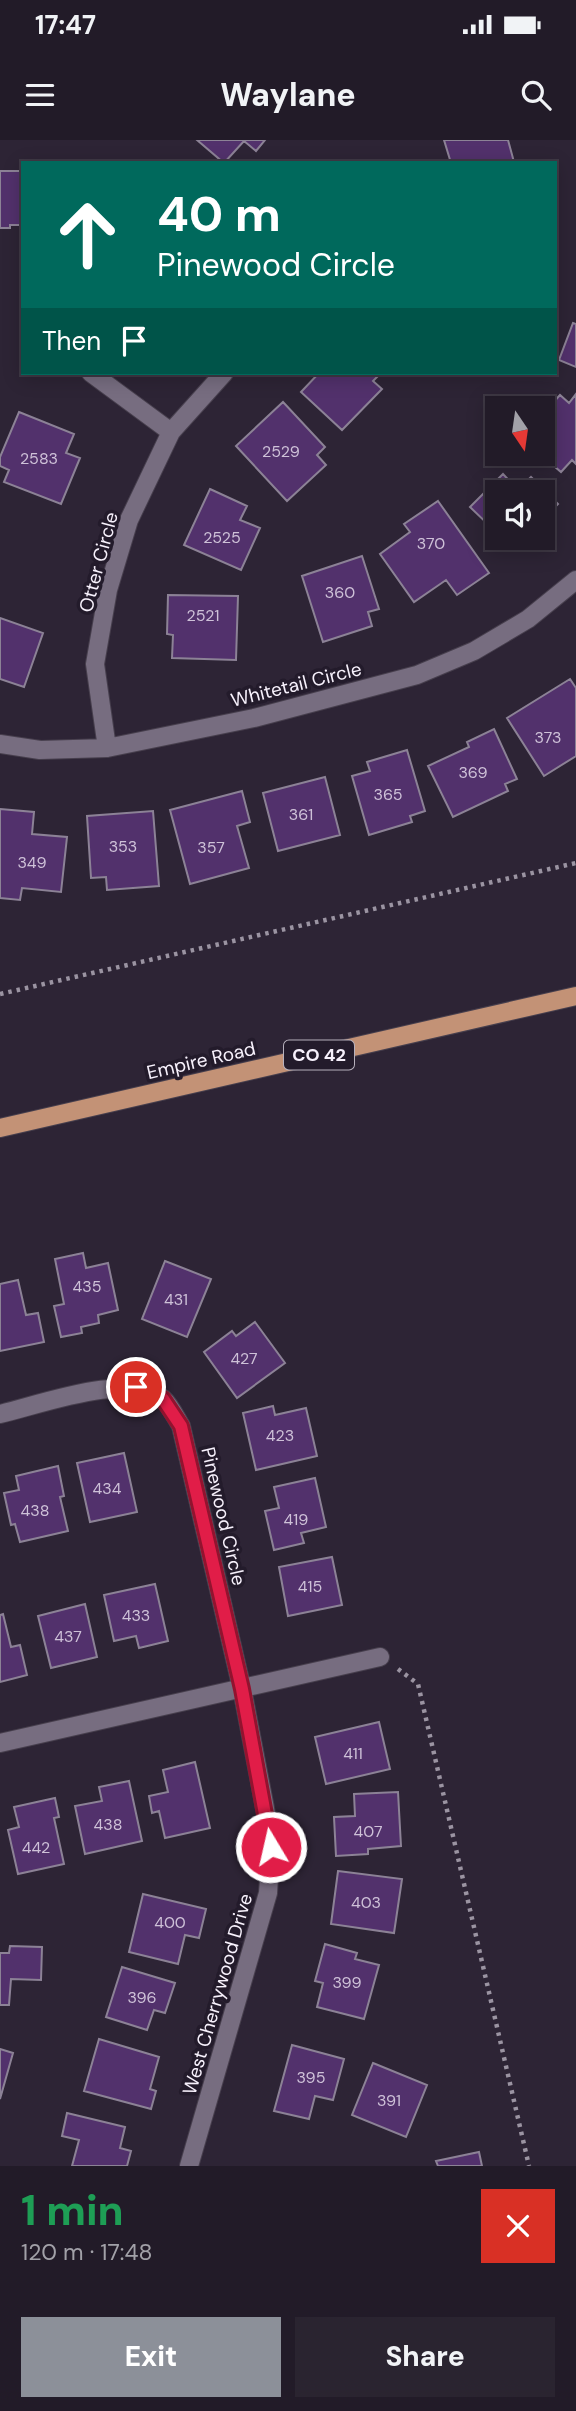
<!DOCTYPE html>
<html lang="en">
<head>
<meta charset="utf-8">
<style>
	:root { --surface:#221b28; --page:#2a2430; --text:#f1f3f6; --muted:#a2a1a8; --line:#3f3945; --accent:#8c9099 }
	body { margin:0; font-family:"DM Sans",sans-serif; background:var(--page); color:var(--text); height:100vh; display:flex; flex-direction:column; font-size:26px; white-space:nowrap }
	* { box-sizing:border-box; margin:0 }
	p { font-size:23px; color:var(--muted) }
	.icon { flex:none; width:38px; height:38px; fill:none; stroke:currentColor; stroke-width:2; stroke-linecap:round; stroke-linejoin:round }
	.map { position:relative; height:2026px; overflow:hidden }
	.details { display:flex; flex-direction:column; background:var(--surface); flex:1 }
	.details>* { flex:none }
	.hud { position:absolute; left:21px; top:21px; width:536px; height:214px; border-radius:0px; box-shadow:0 4px 18px #0003,0 0 0 2px var(--line); background:#00695c; color:#fff; overflow:hidden }
	.needle { width:46px; rotate:167deg }
	.tools { position:absolute; left:485px; top:256px; display:grid; gap:14px }
	.tools a { display:grid; place-items:center; width:70px; height:70px; border-radius:0px; background:var(--surface); box-shadow:0 4px 18px #0003,0 0 0 2px var(--line); font-size:35px }
	.pin { position:absolute; display:grid; place-items:center; width:60px; height:60px; color:#fff; margin:-30px; border:4px solid #fff; border-radius:50%; box-shadow:0 2px 7px #0007 }
	.me { position:absolute; width:77px; margin:-38px; rotate:351deg; stroke-linejoin:round; filter:drop-shadow(0 0 5px #0008) }
	.turn { display:flex; align-items:center; gap:24px; height:147px; padding:0 21px; font-size:32px }
	.turn .icon { width:91px; height:91px; stroke-width:2.5 }
	.turn b { display:block; font-size:49px; line-height:60px }
	.then { display:flex; align-items:center; height:66px; padding:0 21px; background:#0003; gap:14px; font-size:26px }
	.round { display:grid; place-items:center; flex:none; width:74px; height:74px; border-radius:0px; background:var(--page) }
	.head { display:flex; align-items:center; justify-content:space-between; height:119px; padding:0 21px }
	h1 { font-size:42px; font-weight:800; line-height:52px; color:#1e9e55 }
	.primary-button { display:flex; gap:14px; margin-top:auto; padding:14px 21px }
	.primary-button a { flex:1; height:80px; border-radius:0px; background:var(--accent); color:#fff; font-size:28px; font-weight:800; line-height:80px; text-align:center }
	.primary-button a+a { background:var(--page); color:var(--text) }
	.status { display:flex; justify-content:space-between; align-items:center; height:49px; padding:0 35px; background:var(--surface); direction:ltr }
	.status svg { height:19px; fill:currentColor }
	header { display:flex; justify-content:space-between; align-items:center; height:91px; padding:0 21px; background:var(--surface); font-size:32px; font-weight:800 }
	.map>svg:first-child { display:block }
</style>
</head>
<body>
<div class="status"><b>17:47</b><svg viewBox="0 0 49 12"><path d="M0 12V9h3v3zM5 12V6h3v6zM10 12V3h3v9zM15 12V0h3v12zM26 1h20v11H26zM47 4h2v5h-2z"/></svg></div>
<header><svg class="icon" aria-label="menu" viewBox="0 0 24 24"><path d="M4 6h16M4 12h16M4 18h16"/></svg>Waylane<svg class="icon" aria-label="search" viewBox="0 0 24 24"><circle cx="10" cy="10" r="6"/><path d="M15 15l6 6"/></svg></header>
<div class="map">
<svg width="576" height="2026" viewBox="0 0 576 2026">
	<rect width="100%" height="100%" fill="#2d2435"/>
	<path fill="#52316c" stroke="#8c8296" stroke-width="2" d="M197,0H265L256,11L244,1L224,23Z
		M444,0H508L514,22L451,23Z
		M0,31H23V85H10V88H0Z
		M573,183L576,184V227L559,220Z
		M319,233H381L373,241L382,249L342,290L301,252Z
		M576,254V324L572,320L561,332L539,313H542V275L560,255L569,263Z
		M283,262L325,307L317,315L326,325L287,361L236,306Z
		M19,272L74,294L66,313L80,318L61,364L4,342L9,330L0,326V317Z
		M503,334L518,350L531,337L558,364L542,380V352H497V393L470,367Z
		M210,349L247,366L240,380L260,388L241,430L184,405Z
		M438,361L489,433L457,455L446,440L414,462L380,414L410,392L404,384Z
		M501,397H525L514,409Z
		M362,416L379,469L368,472L372,486L323,502L302,436Z
		M168,455L238,456L236,520L172,518L173,495L167,494Z
		M0,478L43,493L24,547L0,539Z
		M570,539L576,548V616L544,636L507,578Z
		M494,589L517,639L505,644L508,651L453,677L428,626L469,607L467,602Z
		M407,610L425,671L410,676L412,682L369,695L352,636L370,631L367,622Z
		M325,637L340,695L278,711L263,653Z
		M242,651L250,682L237,686L249,728L190,744L170,670Z
		M0,669L34,672L32,694L67,697L61,752L22,748L20,760L0,758Z
		M153,671L159,746L107,750L106,737L91,738L87,676Z
		M83,1113L86,1128L108,1123L118,1170L98,1175L99,1183L81,1187L82,1193L61,1197L54,1166L64,1164L55,1119Z
		M165,1121L211,1139L187,1197L142,1179Z
		M18,1140L26,1175L38,1173L44,1202L0,1211V1144Z
		M255,1182L285,1223L237,1258L204,1212L232,1191L236,1196Z
		M273,1266L275,1275L306,1268L317,1316L256,1330L243,1273Z
		M124,1313L137,1372L90,1382L77,1323Z
		M58,1326L64,1356L60,1357L68,1391L20,1402L15,1384L11,1385L4,1353L19,1350L16,1336Z
		M315,1338L326,1387L301,1393L304,1403L274,1410L265,1371L279,1368L274,1347Z
		M332,1417L342,1465L288,1476L279,1427Z
		M155,1444L168,1501L139,1508L136,1496L114,1501L104,1455Z
		M85,1464L97,1517L51,1528L38,1476Z
		M3,1474L11,1507L20,1505L27,1535L0,1542V1475Z
		M379,1582L390,1629L326,1644L315,1597Z
		M195,1622L210,1688L165,1698L159,1671L152,1673L149,1656L168,1652L163,1630Z
		M129,1641L142,1701L85,1714L75,1666L102,1661L99,1647Z
		M398,1652L401,1706L368,1709V1714L336,1716L334,1677L355,1676L354,1654Z
		M55,1658L59,1677L54,1678L64,1724L18,1734L8,1690L19,1687L14,1667Z
		M338,1731L402,1739L394,1793L331,1784Z
		M143,1754L206,1769L199,1798L185,1795L178,1824L129,1812Z
		M325,1804L357,1813L355,1819L379,1825L364,1879L317,1867L323,1843L315,1841Z
		M10,1806L42,1807L41,1840L11,1839L9,1865H0V1813H9Z
		M122,1827L175,1843L165,1873L154,1870L147,1890L106,1877Z
		M99,1899L159,1917L150,1949L156,1951L151,1969L84,1951Z
		M292,1905L344,1919L333,1960L315,1956L309,1979L274,1971Z
		M0,1909L13,1913L0,1959Z
		M373,1923L427,1945L406,1997L352,1975Z
		M67,1973L125,1987L120,2008L131,2011L127,2026H72L79,2000L62,1996Z
		M479,2012L482,2026H438L436,2021Z"/>
	<g fill="none" stroke-linecap="round" stroke-linejoin="round">
		<defs>
			<path id="minor" d="M91,233L171,292
				M0,604L40,610L107,608L254,578L417,535L474,511L528,479L576,440
				M107,608L95,524L108,450L129,380L171,292L224,233
				M0,1274C39,1265 130,1231 163,1259C170,1265 176,1278 181,1286L242,1549L268,1684L271,1707L268,1753L189,2026
				M0,1603L380,1517"/>
			<path id="major" d="M0,988L576,856"/>
		</defs>
		<use href="#minor" stroke="#473f4d" stroke-width="20"/>
		<use href="#major" stroke="#473f4d" stroke-width="20"/>
		<path stroke="#9b94a2" stroke-width="4.5" stroke-dasharray="3.5 5" stroke-linecap="butt" d="M0,854L576,723
			M398,1529L418,1544L529,2026"/>
		<use href="#minor" stroke="#776d80" stroke-width="18"/>
		<use href="#major" stroke="#c39276" stroke-width="18"/>
	</g>
	<g fill="none" stroke-linecap="round" stroke-linejoin="round">
		<defs>
			<path id="route" d="M136,1247L163,1259L181,1286L242,1549L271,1707"/>
		</defs>
		<use href="#route" stroke="#92132f" stroke-width="18"/>
		<use href="#route" stroke="#e11d48" stroke-width="12"/>
	</g>
	<g text-anchor="middle" stroke-width="7" stroke-linejoin="round" paint-order="stroke">
		<g font-size="16" fill="#cec1d8">
			<text x="281" y="317">2529</text>
			<text x="39" y="324">2583</text>
			<text x="222" y="403">2525</text>
			<text x="431" y="409">370</text>
			<text x="340" y="458">360</text>
			<text x="203" y="481">2521</text>
			<text x="548" y="603">373</text>
			<text x="473" y="638">369</text>
			<text x="388" y="660">365</text>
			<text x="301" y="680">361</text>
			<text x="123" y="712">353</text>
			<text x="211" y="713">357</text>
			<text x="32" y="728">349</text>
			<text x="87" y="1152">435</text>
			<text x="176" y="1165">431</text>
			<text x="244" y="1224">427</text>
			<text x="280" y="1301">423</text>
			<text x="107" y="1354">434</text>
			<text x="35" y="1376">438</text>
			<text x="296" y="1385">419</text>
			<text x="310" y="1452">415</text>
			<text x="136" y="1481">433</text>
			<text x="68" y="1502">437</text>
			<text x="353" y="1619">411</text>
			<text x="108" y="1690">438</text>
			<text x="368" y="1697">407</text>
			<text x="36" y="1713">442</text>
			<text x="366" y="1768">403</text>
			<text x="170" y="1788">400</text>
			<text x="347" y="1848">399</text>
			<text x="142" y="1863">396</text>
			<text x="311" y="1943">395</text>
			<text x="389" y="1966">391</text>
		</g>
		<rect fill="#231b2b" stroke="#b7b1bd" stroke-width="2" x="284" y="900.5" width="70" height="29" rx="5"/>
		<g font-size="18" font-weight="bold" fill="#f7f1fc">
			<text x="319" y="921">CO 42</text>
		</g>
		<g font-size="19" fill="#f7f1fc" stroke="#231b2b">
			<text transform="translate(98 422) rotate(-75)" y="7">Otter Circle</text>
			<text transform="translate(296 544) rotate(-14)" y="7">Whitetail Circle</text>
			<text transform="translate(201 920) rotate(-13)" y="7">Empire Road</text>
			<text transform="translate(224 1376) rotate(77)" y="7">Pinewood Circle</text>
			<text transform="translate(217 1854) rotate(-74)" y="7">West Cherrywood Drive</text>
		</g>
	</g>
</svg>
<div class="tools">
<a><svg class="needle" viewBox="-14 -14 28 28"><path d="M0-13l5 13h-10z" fill="#e53935"/><path d="M0 13l5-13h-10z" fill="#a2a1a8"/></svg></a>
<a><svg class="icon" aria-label="sound" viewBox="0 0 24 24"><path d="M4 9h4l5-4v14l-5-4H4zM17 9q2 3 0 6"/></svg></a>
</div>
<div class="pin" style="left:136px;top:1247px;background:#d93025"><svg class="icon" aria-label="arrive" viewBox="0 0 24 24"><path d="M6 21V4h12l-3 4 3 4H6"/></svg></div>
<svg class="me" style="left:271px;top:1707px" viewBox="-20 -20 40 40"><circle r="17" fill="#e11d48" stroke="#fff" stroke-width="3"/><path d="M0-11L8 9 0 5-8 9z" fill="#fff"/></svg>
<div class="hud">
<div class="turn"><svg class="icon" aria-label="ahead" viewBox="0 0 24 24"><path d="M12 20V5M6 11l6-6 6 6"/></svg><div><b>40 m</b>Pinewood Circle</div></div>
<div class="then">Then<svg class="icon" aria-label="arrive" viewBox="0 0 24 24"><path d="M6 21V4h12l-3 4 3 4H6"/></svg></div>
</div>
</div>
<section class="details">
<div class="head"><div><h1>1 min</h1><p>120 m · 17:48</p></div><a class="round" style="background:#d93025;color:#fff"><svg class="icon" aria-label="close" viewBox="0 0 24 24"><path d="M6 6l12 12M18 6L6 18"/></svg></a></div>
<div class="primary-button"><a>Exit</a><a>Share</a></div>
</section>
</body>
</html>
